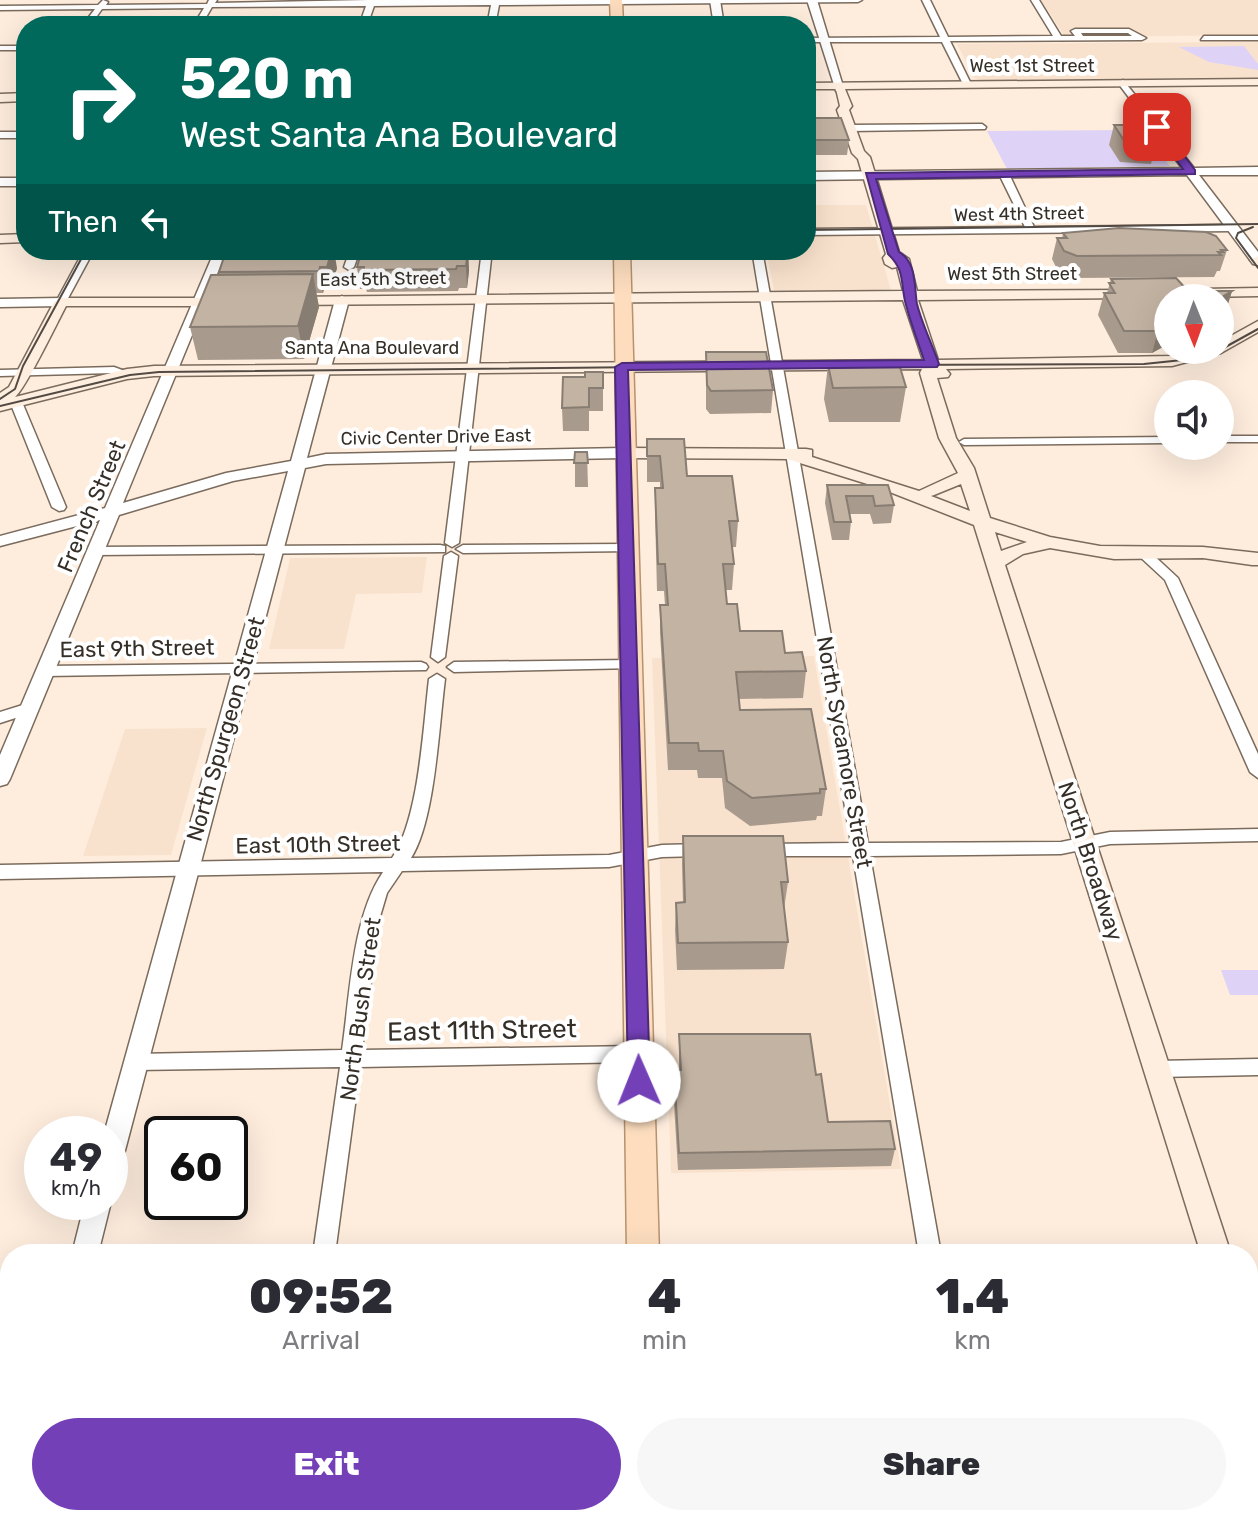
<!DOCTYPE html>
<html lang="en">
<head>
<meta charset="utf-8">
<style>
	:root { --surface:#fff; --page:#f7f7f7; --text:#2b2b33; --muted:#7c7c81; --accent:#7440b8 }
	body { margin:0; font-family:Rubik,sans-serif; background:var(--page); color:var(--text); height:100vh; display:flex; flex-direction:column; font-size:30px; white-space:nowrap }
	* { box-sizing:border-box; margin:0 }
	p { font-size:26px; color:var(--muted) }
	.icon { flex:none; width:44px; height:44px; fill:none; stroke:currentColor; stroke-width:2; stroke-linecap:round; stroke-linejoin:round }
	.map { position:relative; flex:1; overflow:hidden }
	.sheet { position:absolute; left:0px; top:1244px; width:1258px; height:282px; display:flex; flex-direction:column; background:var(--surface); border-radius:32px 32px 0 0; box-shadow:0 8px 32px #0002 }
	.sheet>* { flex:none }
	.hud { position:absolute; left:16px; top:16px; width:800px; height:244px; border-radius:32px; box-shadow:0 8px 32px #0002; background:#00695c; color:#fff; overflow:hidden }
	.needle { width:52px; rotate:179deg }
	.controls { position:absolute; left:1154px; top:284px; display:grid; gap:16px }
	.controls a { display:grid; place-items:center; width:80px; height:80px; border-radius:50%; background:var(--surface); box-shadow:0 8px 32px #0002; font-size:40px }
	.speed { position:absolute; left:24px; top:1116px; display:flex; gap:16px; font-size:40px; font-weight:700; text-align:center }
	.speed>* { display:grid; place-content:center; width:104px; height:104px; border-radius:50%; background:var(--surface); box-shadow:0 8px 32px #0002; line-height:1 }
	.speed small { font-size:20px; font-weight:400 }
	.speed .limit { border:4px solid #111; border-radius:12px; background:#fff; color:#111 }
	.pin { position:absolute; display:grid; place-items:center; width:68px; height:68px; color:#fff; margin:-34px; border-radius:16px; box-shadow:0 4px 12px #0006 }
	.me { position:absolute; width:88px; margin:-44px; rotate:359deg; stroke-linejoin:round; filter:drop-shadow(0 0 6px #0008) }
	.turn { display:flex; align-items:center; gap:28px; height:168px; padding:0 32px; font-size:36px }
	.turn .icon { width:104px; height:104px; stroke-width:2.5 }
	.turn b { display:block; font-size:56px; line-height:68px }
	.then { display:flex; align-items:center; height:76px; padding:0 32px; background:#0003; gap:16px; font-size:30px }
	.eta { display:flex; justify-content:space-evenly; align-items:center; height:136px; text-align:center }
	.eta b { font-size:48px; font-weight:800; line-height:56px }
	.primary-button { display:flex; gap:16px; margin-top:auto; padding:16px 32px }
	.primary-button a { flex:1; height:92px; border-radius:48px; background:var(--accent); color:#fff; font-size:32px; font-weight:800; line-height:92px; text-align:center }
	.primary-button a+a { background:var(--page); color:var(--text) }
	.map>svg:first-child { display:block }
</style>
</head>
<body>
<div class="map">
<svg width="1258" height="1525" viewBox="0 0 1258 1525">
	<rect width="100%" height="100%" fill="#feeddd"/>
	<path fill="#f9e2cd" d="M1041,0H1258V35L1065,37Z
		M1258,42V79L980,80L974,78L957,44Z
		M806,205H866L891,290H774L766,250H806Z
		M427,557L422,593L356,594L344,649H269L290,558Z
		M814,656L901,1169L671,1173L652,658Z
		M207,728L171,855L83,856L125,729Z"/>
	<path fill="#ded2f7" d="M1244,46L1258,64V70L1209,62L1179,47Z
		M1141,130L1170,166L1007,169L987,131Z
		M1221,970H1258V995H1230Z"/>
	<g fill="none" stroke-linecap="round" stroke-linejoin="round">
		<defs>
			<path id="pedestrian" d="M1220,436H1258V442H1220Z
				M1168,437V443L964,445L959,442L964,439Z"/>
			<path id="minor" d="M103,0L108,2L106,5L207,4L209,0H217L215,3L368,0H862L858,2L499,5L495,26H487L491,5L374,6L367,26H359L366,6L212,7L201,26H193L204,8L102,9L90,26H82L95,9L0,10V6L98,5Z
				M922,0H930L948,37L1053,36L1031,0H1039L1061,36H1075L1071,31L1075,29H1129L1146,38L1142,40L950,41L971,84L967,87L963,84L942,42H806V38L940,37ZM1081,33H1128L1132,36H1083Z
				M1204,36H1258V40H1201Z
				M0,46H26V50H0Z
				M982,124L986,127L985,129L850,131L846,128L850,125Z
				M0,132H26V138H0Z
				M1004,171L1009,174L1034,227L1232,225L1237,228L1232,231L806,235V229L1025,227L999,174Z
				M84,250H94L66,302L57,304L56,302Z
				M350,250H360L354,267L349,270L344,267Z
				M482,250H492L459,543L452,547L445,543Z
				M752,250H762L868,843L1061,842L1110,832L1258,829V841L1110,844L1061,854L870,856L941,1254H919L853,856H765L759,855L757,850L759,845L765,844L851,843Z
				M114,367L133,374L127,377L113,373L0,376V370Z
				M16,398L22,402L66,507L64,510L59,511L52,507L10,402Z
				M627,544L634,548L632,551L463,553L456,549L463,545Z
				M440,545L445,546V552L95,555L88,551L95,547Z
				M1145,551L1150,552L1178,578L1258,754V778L1250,772L1165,580L1138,555Z
				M451,552L458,556L445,657L438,662L431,657L444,556Z
				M631,660L636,662L638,665L636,668L454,672L447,667L454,662Z
				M421,662L426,664L428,667L426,670L45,676L38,671L45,666Z
				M437,674L445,679C439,725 435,821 411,858L609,855L662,845L702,844L708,845L710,850L708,855L702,856L662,857L609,867L402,871L387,893L379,920L362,1050L638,1046L645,1048L648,1054L645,1060L638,1062L360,1067L335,1254H313L340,1067L135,1070L128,1068L125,1062L128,1056L135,1054L342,1050C350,996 352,917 383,872L0,879V865L392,858C419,819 423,729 429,679Z
				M29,703L34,704L37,708L34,712L0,723V712Z
				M1258,1059V1075L1157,1077L1150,1075L1147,1069L1150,1063L1157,1061Z
				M271,1516H295L294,1525H270Z
				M962,1516H986L988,1525H964Z"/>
			<path id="tertiary" d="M710,0H720L724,26H714Z
				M807,0H817L845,93L836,91Z
				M1123,80L1194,168L1258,167V175H1199L1258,252V265L1253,264L1187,175L806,180V172L1182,168L1118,83Z
				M0,178H26V186H0Z
				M215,250H227L123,503L226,473L291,461L335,300L342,296L349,300L307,458L326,454L623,448L631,453L623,458L326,464L305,468L123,1158L119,1166L110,1170V1134H104L288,471L233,481L119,515L10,779L7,784L0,786V755L100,520L0,546V536L105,508Z
				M0,299L61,298L68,302L61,306L0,307Z
				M110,1200L111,1202L98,1254H72L85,1202H110Z
				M1248,1440L1258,1444V1476L1248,1472Z
				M10,1448V1487L0,1491V1452Z"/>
			<path id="secondary" d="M1258,79V85L845,89L852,106L849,110L864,151L870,157L899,252L909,259L917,291L1133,290L1140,294L1133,298L918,300L938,360L1172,356L1196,350H1220V342L1258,321V332L1221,353L1172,366L946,369L950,374L948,377L937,378L956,438L974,468L990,518L1050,537L1100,546L1203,547L1258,553V565H1252L1203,558L1114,559L1050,548L1023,554L1005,565L1231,1254H1201L974,525L877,487L787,459L623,458L614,453L623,448L806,449L812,450V457L919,491L958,473L939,438L920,373L922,369L154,376L127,379L0,411V393L9,387L54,302L61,298H229L236,302L229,306H66C57,323 25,390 15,397L127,369L154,366L923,360L903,300L287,305L280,301L287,297L903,291L897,267L892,268L885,264L883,258L886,254L858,159L852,153L837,110L840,106L836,89H806V83ZM961,484L970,511L931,496L934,495ZM995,532L1027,542L1001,551Z
				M26,93V101L0,102V94Z
				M26,234V242L0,243V235Z
				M1258,256V265L1250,260Z
				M1258,288V296L1203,297L1196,293L1203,289Z
				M1248,1339L1258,1344V1402L1248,1398Z"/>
			<path id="primary" d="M610,0H622L623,26H611Z
				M614,250H630L659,1254H627Z
				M632,1516H668V1525H632Z"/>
		</defs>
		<use href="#pedestrian" stroke="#7a6b5d" stroke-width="3"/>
		<use href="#minor" stroke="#7a6b5d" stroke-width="3"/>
		<use href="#tertiary" stroke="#7a6b5d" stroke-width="3"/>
		<use href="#secondary" stroke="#7a6b5d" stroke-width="3"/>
		<use href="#primary" stroke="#b6926e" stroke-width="3"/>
		<use href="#pedestrian" fill="#fff" fill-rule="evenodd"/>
		<use href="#minor" fill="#fff" fill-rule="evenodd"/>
		<use href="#tertiary" fill="#fff" fill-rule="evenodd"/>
		<use href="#secondary" fill="#feeedf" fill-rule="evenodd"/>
		<use href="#primary" fill="#fdddbe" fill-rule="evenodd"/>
		<path stroke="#534b43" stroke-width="2" d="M1253,227L1238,233L1236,238L1258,268
			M806,230L1258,224
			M1220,350L1258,329
			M876,365L1144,364L1192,359L1220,350
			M0,399L15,389L23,366L86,250
			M0,406L130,375L159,372L848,365"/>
	</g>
	<path fill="#a89a8c" d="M806,118L849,140L847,155H806Z
		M1114,125L1156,144L1151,164L1120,162L1109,145Z
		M1063,233L1227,250L1220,271H1217L1214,277L1072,278L1059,273L1052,259L1057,238H1062Z
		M468,250L469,271L467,288H459L458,291L367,292L366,289H360L357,267Z
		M226,251L337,268L331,289H324L323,293H316L319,307L304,359L198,360L190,327L219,275V272Z
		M1111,279L1188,291H1232L1225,313L1152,353H1118L1098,315L1104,293H1107Z
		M706,352L773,390L771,413L710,414L706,409Z
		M828,365L906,387L900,422H829L824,399Z
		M603,372V411H589V431H563L562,408L585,377Z
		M647,439L687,476L738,521L736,547H732L734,564L732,590H726L727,604L740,631L785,653L806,671L803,698L738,699L740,710L826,789L822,816H817L816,820L750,826L725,808L722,778H698L697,770H668L660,632V605H665L664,591H657L655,514V488H660V482H647Z
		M575,452H587L588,487H575Z
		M827,485H888L894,505L891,523L873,524L870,514H850L851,522L849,540H832L825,503Z
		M683,836L788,882L784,909L788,942L784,969L677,970L675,930L676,903H683L682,864Z
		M679,1034L816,1075L828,1122L895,1149L891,1166L678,1170L673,1088L674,1071H679Z"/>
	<path fill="#887d72" d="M332,250H334L337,268L331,289L327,267Z
		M468,250L469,271L467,288L466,266Z
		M320,267L324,289L323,293L319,271Z
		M313,274L319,307L304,359L298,326Z
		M1232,291L1225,313L1220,316V298Z
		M1168,325V344L1152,353L1158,331Z"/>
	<path fill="#c3b3a3" stroke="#887d72" stroke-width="2" d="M806,118H841L849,140H807Z
		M1114,125H1144L1156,144L1125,142Z
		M1119,228L1206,232L1216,236L1227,250H1221L1223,252H1218L1221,255L1077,256L1064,251L1057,238H1067L1063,233Z
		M228,250H332L327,267H320L319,271L219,272L226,251Z
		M362,250H468L466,266H457L456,269L364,270V267H357Z
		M313,274L298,326L190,327L211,275Z
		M1176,278L1188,291H1232L1220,298H1168V325L1158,331H1124L1104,293H1115L1109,283H1114L1111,279Z
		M706,352H766L773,390L711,391L707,385Z
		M899,364L906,387L833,388L828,365Z
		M585,372H603V388H589V407L562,408L563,377H585Z
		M647,439H684L687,476H732L738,521H729L734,564H723L727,604H737L740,631H782L785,653L802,652L806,671L736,672L740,710L811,709L826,789H820V793L752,798L727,781L723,751H699L698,743H669L660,605H668L665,564H658L655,488H663L660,456H647Z
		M575,452H587L588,463H574Z
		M827,485H888L894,505L875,506L873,496H846L851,522H834Z
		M683,836H783L788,882H781L788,942L678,943L676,903L685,902Z
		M679,1034H810L816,1075L821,1074L828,1122L890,1121L895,1149L679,1153L674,1071L681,1070Z
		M782,1516H816L825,1525H775Z"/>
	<path fill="#7440b8" stroke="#4b2a78" stroke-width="2" d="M1153,125H1161L1195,170V174L876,179L899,252C917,262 914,287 917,304C922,324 932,344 939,364L937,367L628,370L650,1081L647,1088L639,1091L631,1088L628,1081L615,367L622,363L924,360C918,342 911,324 906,305C900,284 906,271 888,254L866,173L1183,169L1152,127Z"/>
	<g text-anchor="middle" stroke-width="8" stroke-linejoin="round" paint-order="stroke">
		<g font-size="18" fill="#352f28" stroke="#fff">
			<text x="1032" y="72">West 1st Street</text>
			<text transform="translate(1019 214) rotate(-1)" y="6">West 4th Street</text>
			<text x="1012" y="280">West 5th Street</text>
			<text transform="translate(383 279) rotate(-1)" y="6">East 5th Street</text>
			<text x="372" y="354">Santa Ana Boulevard</text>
			<text transform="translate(436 437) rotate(-1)" y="6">Civic Center Drive East</text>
		</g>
		<g font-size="22" fill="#352f28" stroke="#fff">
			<text transform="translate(91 506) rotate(-67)" y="8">French Street</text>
			<text transform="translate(137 648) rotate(-1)" y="8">East 9th Street</text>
			<text transform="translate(225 729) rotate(-74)" y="8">North Spurgeon Street</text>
			<text transform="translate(845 752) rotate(80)" y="8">North Sycamore Street</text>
			<text transform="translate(318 844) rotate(-1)" y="8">East 10th Street</text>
			<text transform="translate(1091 861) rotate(72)" y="8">North Broadway</text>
			<text transform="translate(360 1009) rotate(-82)" y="8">North Bush Street</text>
		</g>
		<g font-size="26" fill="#352f28" stroke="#fff">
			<text transform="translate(482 1030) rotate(-1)" y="9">East 11th Street</text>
		</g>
	</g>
</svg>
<div class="controls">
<a><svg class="needle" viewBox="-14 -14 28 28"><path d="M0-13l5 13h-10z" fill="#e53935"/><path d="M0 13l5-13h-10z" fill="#7c7c81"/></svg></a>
<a><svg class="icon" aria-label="sound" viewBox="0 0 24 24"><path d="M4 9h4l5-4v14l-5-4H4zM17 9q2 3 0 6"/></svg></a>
</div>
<div class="speed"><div>49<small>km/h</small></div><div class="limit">60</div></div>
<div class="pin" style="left:1157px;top:127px;background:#d93025"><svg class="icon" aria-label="arrive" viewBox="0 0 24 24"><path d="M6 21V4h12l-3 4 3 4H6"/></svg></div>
<svg class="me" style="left:639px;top:1081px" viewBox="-20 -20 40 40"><circle r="19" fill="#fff"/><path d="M0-13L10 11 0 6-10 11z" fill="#7440b8"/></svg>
<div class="hud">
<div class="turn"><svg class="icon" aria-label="right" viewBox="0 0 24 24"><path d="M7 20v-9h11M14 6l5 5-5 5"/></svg><div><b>520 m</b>West Santa Ana Boulevard</div></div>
<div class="then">Then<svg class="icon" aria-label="left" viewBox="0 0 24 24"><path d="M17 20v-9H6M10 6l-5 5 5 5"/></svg></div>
</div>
<section class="sheet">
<div class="eta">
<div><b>09:52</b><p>Arrival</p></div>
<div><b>4</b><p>min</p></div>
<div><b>1.4</b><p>km</p></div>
</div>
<div class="primary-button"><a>Exit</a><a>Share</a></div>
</section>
</div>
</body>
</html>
